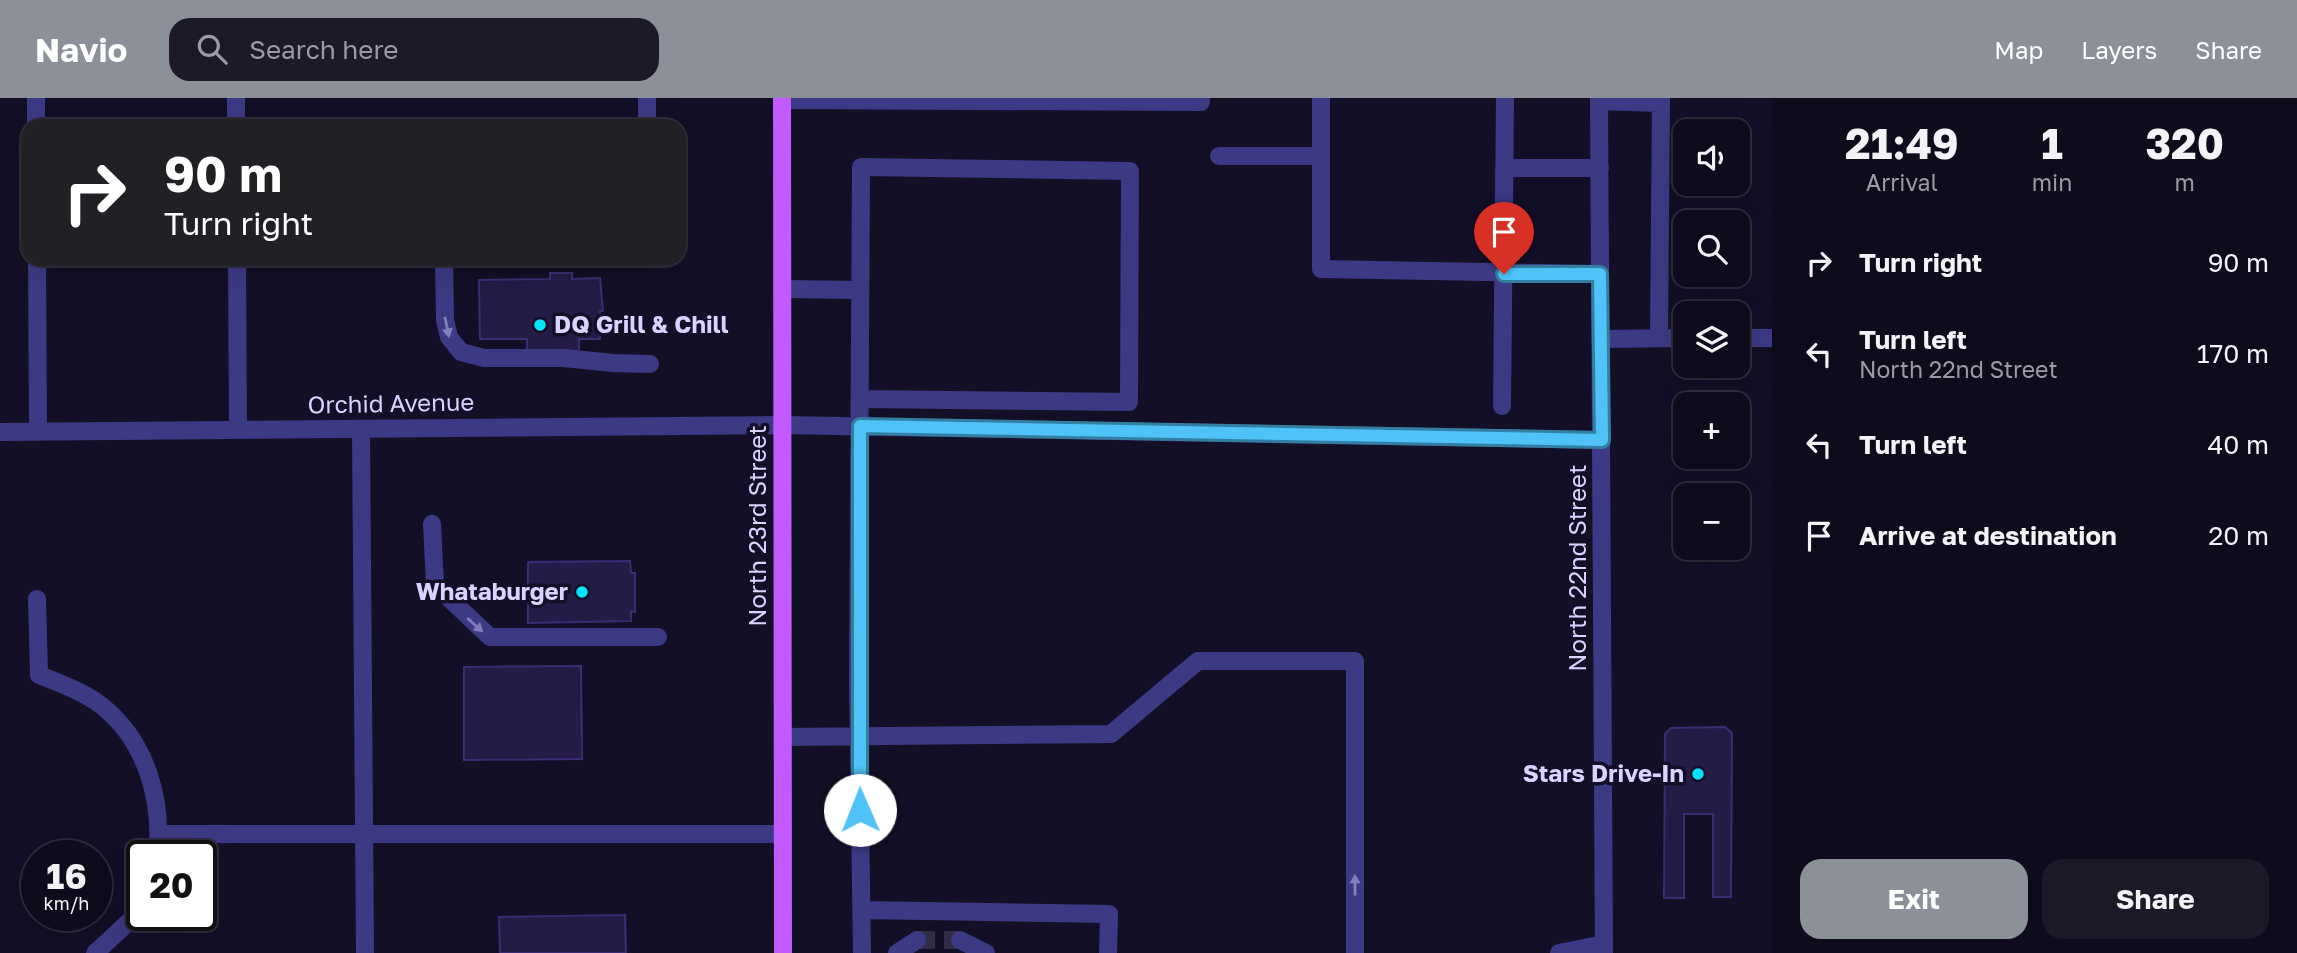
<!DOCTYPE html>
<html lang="en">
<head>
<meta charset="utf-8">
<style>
	:root { --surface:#0e0b1c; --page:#1c1929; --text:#f1f3f6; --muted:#9b9ba3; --line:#2e2b3b; --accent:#8c9099 }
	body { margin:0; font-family:"Golos Text",sans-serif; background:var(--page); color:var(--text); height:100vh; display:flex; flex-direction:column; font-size:26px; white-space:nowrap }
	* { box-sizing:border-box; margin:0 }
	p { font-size:23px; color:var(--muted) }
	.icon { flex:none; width:38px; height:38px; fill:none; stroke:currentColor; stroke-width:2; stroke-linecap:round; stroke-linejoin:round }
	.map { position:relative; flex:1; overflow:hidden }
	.details { display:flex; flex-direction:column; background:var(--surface); width:525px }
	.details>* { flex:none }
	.hud { position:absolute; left:21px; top:21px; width:665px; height:147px; border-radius:21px; box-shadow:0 7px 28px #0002,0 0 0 2px var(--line); background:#202124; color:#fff; overflow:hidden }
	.buttons { position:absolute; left:1673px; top:21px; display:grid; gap:14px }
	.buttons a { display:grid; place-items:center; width:77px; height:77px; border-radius:14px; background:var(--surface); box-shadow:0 7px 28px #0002,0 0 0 2px var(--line); font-size:35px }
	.speed { position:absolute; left:21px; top:742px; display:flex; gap:14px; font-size:35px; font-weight:700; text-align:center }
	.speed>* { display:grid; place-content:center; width:91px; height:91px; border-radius:50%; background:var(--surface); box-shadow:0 7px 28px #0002,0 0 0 2px var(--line); line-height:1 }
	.speed small { font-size:18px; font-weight:400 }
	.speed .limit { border:4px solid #111; border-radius:10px; background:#fff; color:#111 }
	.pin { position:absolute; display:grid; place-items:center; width:60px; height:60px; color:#fff; margin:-72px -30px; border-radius:50% 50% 50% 0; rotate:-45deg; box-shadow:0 0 7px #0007 }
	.pin .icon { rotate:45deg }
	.me { position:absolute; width:77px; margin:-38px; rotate:359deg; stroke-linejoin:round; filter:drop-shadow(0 0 5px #0008) }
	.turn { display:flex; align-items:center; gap:24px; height:147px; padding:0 28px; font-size:32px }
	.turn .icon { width:91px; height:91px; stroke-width:2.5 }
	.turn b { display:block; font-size:49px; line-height:60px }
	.eta { display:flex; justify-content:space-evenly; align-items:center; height:119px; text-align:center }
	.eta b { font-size:42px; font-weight:700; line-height:49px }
	.button { display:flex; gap:14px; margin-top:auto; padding:14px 28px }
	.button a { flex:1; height:80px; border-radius:21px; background:var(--accent); color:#fff; font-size:28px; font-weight:700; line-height:80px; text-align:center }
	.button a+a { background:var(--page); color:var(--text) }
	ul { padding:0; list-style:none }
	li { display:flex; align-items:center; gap:21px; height:91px; padding:0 28px }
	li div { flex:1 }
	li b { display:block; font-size:26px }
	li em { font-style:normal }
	header { display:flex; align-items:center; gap:42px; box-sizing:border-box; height:98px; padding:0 35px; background:var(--accent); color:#fff }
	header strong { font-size:33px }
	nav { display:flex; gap:38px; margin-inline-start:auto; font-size:24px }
	.search { width:490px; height:63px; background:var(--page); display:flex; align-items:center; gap:18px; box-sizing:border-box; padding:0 24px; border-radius:21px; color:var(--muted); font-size:26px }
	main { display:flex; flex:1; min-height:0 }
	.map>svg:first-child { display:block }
</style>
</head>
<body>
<header>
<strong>Navio</strong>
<div class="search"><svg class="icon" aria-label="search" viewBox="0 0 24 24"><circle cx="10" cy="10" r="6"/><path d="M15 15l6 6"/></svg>Search here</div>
<nav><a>Map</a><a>Layers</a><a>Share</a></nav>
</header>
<main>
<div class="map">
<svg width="1772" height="855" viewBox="0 0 1772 855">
	<rect width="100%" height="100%" fill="#130f26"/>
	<path fill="#241b47" stroke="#3b2d73" stroke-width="2" d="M550,175H572V181L600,180L603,213H600V241H579V253L527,254V241H480L479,182L550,181Z
		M630,463L631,475H635V514L631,513V523L528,525V464Z
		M581,568L582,661L464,662V569Z
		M1725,629L1732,635L1731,799H1713V716H1684V800H1664L1665,636L1671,630Z
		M625,817L626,855H500L499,819Z"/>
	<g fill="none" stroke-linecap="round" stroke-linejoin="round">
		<path stroke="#312d47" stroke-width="18" stroke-dasharray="18 9" stroke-linecap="butt" d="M917,842H960"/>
		<path stroke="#3d3a85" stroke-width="18" d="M36,0V28
			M236,0V28
			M647,0V28
			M1321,0V171L1600,176
			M1599,0L1604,855
			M782,2L1201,4V0
			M1599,3L1661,5
			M1219,58H1321
			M1504,70H1600
			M37,161L38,334
			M237,161L238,332
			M444,161L445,222L449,239L461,254L484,260H564L613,265L650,266
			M782,191L860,192
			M1659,240L1661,0
			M1738,240H1772
			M1601,241L1685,240
			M860,301L1129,304L1130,73L861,69L858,585L862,855
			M1502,308L1505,0
			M361,331L365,855
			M0,334L782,327L1602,342
			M432,426L435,487L490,539H658
			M37,501L39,577C59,585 84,594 102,608C147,644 163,703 157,758
			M783,639L1111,636L1198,563H1355V855
			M159,736H783
			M862,812L1109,816L1108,855
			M960,842L986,855
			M95,855L134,819L142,803
			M897,855L917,842
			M1559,855L1604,846"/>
		<path stroke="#c25bff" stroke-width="18" d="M782,0L783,855"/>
	</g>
	<defs><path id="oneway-solid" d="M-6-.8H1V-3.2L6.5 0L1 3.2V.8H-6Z" transform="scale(1.75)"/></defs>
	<g fill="#837fbc">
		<use href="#oneway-solid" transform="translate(447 229) rotate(78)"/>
		<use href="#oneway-solid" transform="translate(475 527) rotate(42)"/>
		<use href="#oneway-solid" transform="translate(1355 787) rotate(-90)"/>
	</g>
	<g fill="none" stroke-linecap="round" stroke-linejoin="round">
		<defs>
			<path id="route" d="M860,712V328L1602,342L1600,176H1504"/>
		</defs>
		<use href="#route" stroke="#337fa1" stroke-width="18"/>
		<use href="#route" stroke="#4fc3f7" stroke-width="12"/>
	</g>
	<g fill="#00e5ff" stroke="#130f26" stroke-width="2.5">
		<circle cx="540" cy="227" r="7"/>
		<circle cx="582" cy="494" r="7"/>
		<circle cx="1698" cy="676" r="7"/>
	</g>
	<g text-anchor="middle" stroke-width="7" stroke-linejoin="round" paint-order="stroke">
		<g font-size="24" font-weight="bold" fill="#d9d4ff" stroke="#130f26" text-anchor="end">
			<text x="554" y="235" text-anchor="start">DQ Grill &amp; Chill</text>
			<text x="568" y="502">Whataburger</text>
			<text x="1684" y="684">Stars Drive-In</text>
		</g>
		<g font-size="24" fill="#d9d4ff" stroke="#130f26">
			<text transform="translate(391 306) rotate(-1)" y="8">Orchid Avenue</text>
			<text transform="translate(758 428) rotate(-90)" y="8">North 23rd Street</text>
			<text transform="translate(1578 470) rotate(-90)" y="8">North 22nd Street</text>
		</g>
	</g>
</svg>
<div class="buttons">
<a><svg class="icon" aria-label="sound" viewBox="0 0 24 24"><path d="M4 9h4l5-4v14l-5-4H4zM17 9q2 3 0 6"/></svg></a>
<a><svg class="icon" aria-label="search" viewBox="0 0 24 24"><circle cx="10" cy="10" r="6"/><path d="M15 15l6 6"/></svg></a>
<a><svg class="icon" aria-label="layers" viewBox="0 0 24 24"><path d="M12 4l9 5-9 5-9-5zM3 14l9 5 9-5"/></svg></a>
<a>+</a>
<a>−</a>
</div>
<div class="speed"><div>16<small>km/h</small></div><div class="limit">20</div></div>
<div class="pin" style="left:1504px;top:176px;background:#d93025"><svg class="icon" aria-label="arrive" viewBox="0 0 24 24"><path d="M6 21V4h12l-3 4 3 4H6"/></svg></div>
<svg class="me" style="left:860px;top:712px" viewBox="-20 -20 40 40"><circle r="19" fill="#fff"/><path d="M0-13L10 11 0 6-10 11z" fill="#4fc3f7"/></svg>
<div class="hud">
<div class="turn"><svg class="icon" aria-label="right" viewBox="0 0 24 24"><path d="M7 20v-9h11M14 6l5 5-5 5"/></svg><div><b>90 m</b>Turn right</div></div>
</div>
</div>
<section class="details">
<div class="eta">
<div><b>21:49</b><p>Arrival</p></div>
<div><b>1</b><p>min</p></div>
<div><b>320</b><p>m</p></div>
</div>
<ul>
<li><svg class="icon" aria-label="right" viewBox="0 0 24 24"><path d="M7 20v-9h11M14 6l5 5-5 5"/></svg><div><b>Turn right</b></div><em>90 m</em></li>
<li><svg class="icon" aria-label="left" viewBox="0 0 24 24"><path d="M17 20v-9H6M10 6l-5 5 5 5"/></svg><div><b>Turn left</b><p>North 22nd Street</p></div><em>170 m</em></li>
<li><svg class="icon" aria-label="left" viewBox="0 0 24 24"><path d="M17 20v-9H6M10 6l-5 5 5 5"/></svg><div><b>Turn left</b></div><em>40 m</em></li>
<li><svg class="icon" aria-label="arrive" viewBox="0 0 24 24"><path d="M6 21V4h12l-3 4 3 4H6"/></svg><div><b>Arrive at destination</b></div><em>20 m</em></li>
</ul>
<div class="button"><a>Exit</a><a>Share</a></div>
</section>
</main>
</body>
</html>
